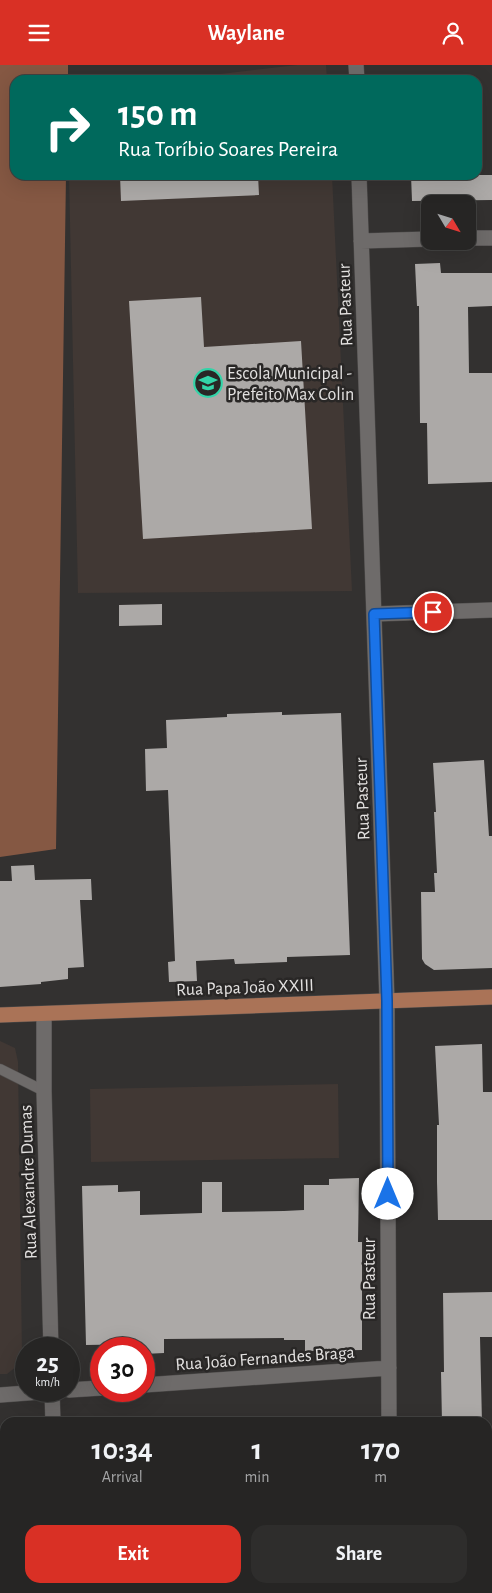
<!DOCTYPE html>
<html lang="en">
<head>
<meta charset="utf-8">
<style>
	:root { --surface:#262524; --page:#2e2d2c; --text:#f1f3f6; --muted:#a4a5a6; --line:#424241; --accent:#d93025 }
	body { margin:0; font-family:"Alegreya Sans",sans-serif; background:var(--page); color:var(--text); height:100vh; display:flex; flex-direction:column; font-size:19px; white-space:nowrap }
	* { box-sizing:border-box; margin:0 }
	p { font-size:16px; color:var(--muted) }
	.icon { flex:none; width:28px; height:28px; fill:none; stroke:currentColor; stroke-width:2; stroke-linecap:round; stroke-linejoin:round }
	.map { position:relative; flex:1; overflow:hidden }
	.details { position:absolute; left:0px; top:1352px; width:492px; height:176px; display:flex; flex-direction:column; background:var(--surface); border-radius:15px 15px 0 0; box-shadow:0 5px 20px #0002,0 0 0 1px var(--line) }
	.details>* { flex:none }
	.hud { position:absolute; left:10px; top:10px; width:472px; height:105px; border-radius:15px; box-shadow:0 5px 20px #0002,0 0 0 1px var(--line); background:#00695c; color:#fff; overflow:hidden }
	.needle { width:32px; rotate:128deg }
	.controls { position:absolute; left:421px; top:130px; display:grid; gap:10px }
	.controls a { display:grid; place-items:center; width:55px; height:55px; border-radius:10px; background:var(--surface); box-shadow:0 5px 20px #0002,0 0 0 1px var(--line); font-size:25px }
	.speed { position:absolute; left:15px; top:1272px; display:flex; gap:10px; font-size:25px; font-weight:700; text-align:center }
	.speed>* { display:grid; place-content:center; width:65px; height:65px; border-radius:50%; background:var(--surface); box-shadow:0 5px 20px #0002,0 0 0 1px var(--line); line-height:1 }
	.speed small { font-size:12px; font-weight:400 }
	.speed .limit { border:8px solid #d22; background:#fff; color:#111 }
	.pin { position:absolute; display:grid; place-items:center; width:42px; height:42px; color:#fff; margin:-21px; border:2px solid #fff; border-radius:50%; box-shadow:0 1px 5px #0007 }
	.me { position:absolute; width:55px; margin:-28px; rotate:0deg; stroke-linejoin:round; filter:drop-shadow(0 0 4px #0008) }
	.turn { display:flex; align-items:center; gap:18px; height:105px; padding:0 25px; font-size:22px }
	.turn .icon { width:65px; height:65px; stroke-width:2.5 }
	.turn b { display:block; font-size:35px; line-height:42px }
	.eta { display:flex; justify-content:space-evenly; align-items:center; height:85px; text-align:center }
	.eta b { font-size:30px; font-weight:700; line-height:35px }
	.cta { display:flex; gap:10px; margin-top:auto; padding:10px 25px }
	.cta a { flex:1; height:58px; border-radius:15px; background:var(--accent); color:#fff; font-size:20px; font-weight:700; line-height:58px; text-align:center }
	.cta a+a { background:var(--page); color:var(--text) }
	header { display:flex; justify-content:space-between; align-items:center; height:65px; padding:0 25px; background:var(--accent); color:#fff; font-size:22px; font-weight:700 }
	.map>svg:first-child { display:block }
</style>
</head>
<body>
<header><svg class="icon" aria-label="menu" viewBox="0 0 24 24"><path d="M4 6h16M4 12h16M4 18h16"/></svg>Waylane<svg class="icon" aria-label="person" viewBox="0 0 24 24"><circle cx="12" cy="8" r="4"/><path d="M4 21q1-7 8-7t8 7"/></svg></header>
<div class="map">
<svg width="492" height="1528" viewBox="0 0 492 1528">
	<rect width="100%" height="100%" fill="#333130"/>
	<path fill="#413834" d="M297,0H326L327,15H170Z
		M69,110H332L352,526L78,528Z
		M0,976L15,983L18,997L22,1290L17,1301L7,1309H0Z
		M338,1019L339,1093L91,1097L90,1024Z"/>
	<path fill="#855843" d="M0,0H68V15H15V110H66L56,784L0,792Z"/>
	<path fill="#aca9a7" d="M120,110H258L259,130L121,136Z
		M411,110H492V135L412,136Z
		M440,198L441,208H492V241L468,242L469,308H492V417L428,419L427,358H420L419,241H417L415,199Z
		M201,232L204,282L301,276L312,464L143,474L129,236Z
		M162,539V560L119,561V540Z
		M282,647V650L341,648L350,890L287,892V897L235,899L234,894L196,896L197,916L169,917L168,897L175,896L168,725L146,726L145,684L167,683L166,655L227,652V649Z
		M484,695L489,771H492V903L434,905L425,899L422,894L421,827H435L434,808H437L434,747H436L433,698Z
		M34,800L35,815L91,814L92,835H80L84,902L68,903V914L41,917V919L0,922V816H12L11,801Z
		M482,979L483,1027H492V1155H438L437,1117V1060H439L435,981Z
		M359,1113L358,1177H362V1285L305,1286V1275H284V1273L164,1274V1288L144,1289L143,1279L86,1280L82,1121L118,1120V1127L140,1126V1150L202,1148V1117H222V1147L284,1146L304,1145V1120H329V1114Z
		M492,1227V1272H480L482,1358H442L441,1307H444L443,1228Z"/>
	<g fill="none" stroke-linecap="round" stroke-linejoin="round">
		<defs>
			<path id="lane" d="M0,1004L44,1026"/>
			<path id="street" d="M356,0L357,15
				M359,110L387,936L389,1358
				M468,173H492
				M361,176L430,174
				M374,549L492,545
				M44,949V1026L51,1284
				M144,1320L389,1303
				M69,1325L101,1323
				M52,1326L53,1358
				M0,1330L54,1326
				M56,1524V1528
				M392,1524V1528"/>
			<path id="primary" d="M0,950L492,932"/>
		</defs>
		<use href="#lane" stroke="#4f4d4c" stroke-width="11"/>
		<use href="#street" stroke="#4f4d4c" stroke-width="16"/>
		<use href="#primary" stroke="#4f4d4c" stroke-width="16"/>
		<use href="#lane" stroke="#6e6b6a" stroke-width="10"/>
		<use href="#street" stroke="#6e6b6a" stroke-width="15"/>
		<use href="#primary" stroke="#aa7357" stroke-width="15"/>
	</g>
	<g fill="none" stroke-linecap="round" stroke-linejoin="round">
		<defs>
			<path id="route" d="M388,1129L387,936L374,549L433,547"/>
		</defs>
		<use href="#route" stroke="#114b97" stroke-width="12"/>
		<use href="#route" stroke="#1a73e8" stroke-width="9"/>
	</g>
	<defs>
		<symbol id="school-ring" viewBox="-11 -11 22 22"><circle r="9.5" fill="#292726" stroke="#33d4a8" stroke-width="1.5"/><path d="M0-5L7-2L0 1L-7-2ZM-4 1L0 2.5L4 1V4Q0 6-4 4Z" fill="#33d4a8"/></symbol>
	</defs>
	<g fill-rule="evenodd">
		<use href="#school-ring" x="192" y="302" width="32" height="32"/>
	</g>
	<g text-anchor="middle" stroke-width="5" stroke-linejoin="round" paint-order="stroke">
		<g font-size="18" fill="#e3e1e0" stroke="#292726">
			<text transform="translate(345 240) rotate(-92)" y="6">Rua Pasteur</text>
			<text transform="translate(362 734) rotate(-92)" y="6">Rua Pasteur</text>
			<text transform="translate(245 922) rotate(-2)" y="6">Rua Papa João XXIII</text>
			<text transform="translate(28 1117) rotate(-92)" y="6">Rua Alexandre Dumas</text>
			<text transform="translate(369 1214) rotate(-90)" y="6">Rua Pasteur</text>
			<text transform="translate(265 1293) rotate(-4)" y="6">Rua João Fernandes Braga</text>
		</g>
		<g font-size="18" fill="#e3e1e0" stroke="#292726" text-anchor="start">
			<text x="227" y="314">Escola Municipal -<tspan x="227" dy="21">Prefeito Max Colin</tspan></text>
		</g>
	</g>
</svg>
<div class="controls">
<a><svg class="needle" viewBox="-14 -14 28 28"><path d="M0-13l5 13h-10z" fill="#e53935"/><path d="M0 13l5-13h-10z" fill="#a4a5a6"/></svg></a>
</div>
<div class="speed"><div>25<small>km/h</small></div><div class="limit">30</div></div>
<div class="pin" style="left:433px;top:547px;background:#d93025"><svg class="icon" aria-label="arrive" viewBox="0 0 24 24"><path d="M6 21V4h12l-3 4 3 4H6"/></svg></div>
<svg class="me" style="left:388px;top:1129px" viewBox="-20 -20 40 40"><circle r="19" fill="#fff"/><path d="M0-13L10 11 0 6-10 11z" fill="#1a73e8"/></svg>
<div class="hud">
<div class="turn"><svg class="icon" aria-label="right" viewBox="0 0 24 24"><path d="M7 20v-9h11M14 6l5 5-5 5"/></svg><div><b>150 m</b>Rua Toríbio Soares Pereira</div></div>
</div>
<section class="details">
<div class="eta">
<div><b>10:34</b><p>Arrival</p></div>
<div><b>1</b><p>min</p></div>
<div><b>170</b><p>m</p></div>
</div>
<div class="cta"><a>Exit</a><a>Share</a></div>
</section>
</div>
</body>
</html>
